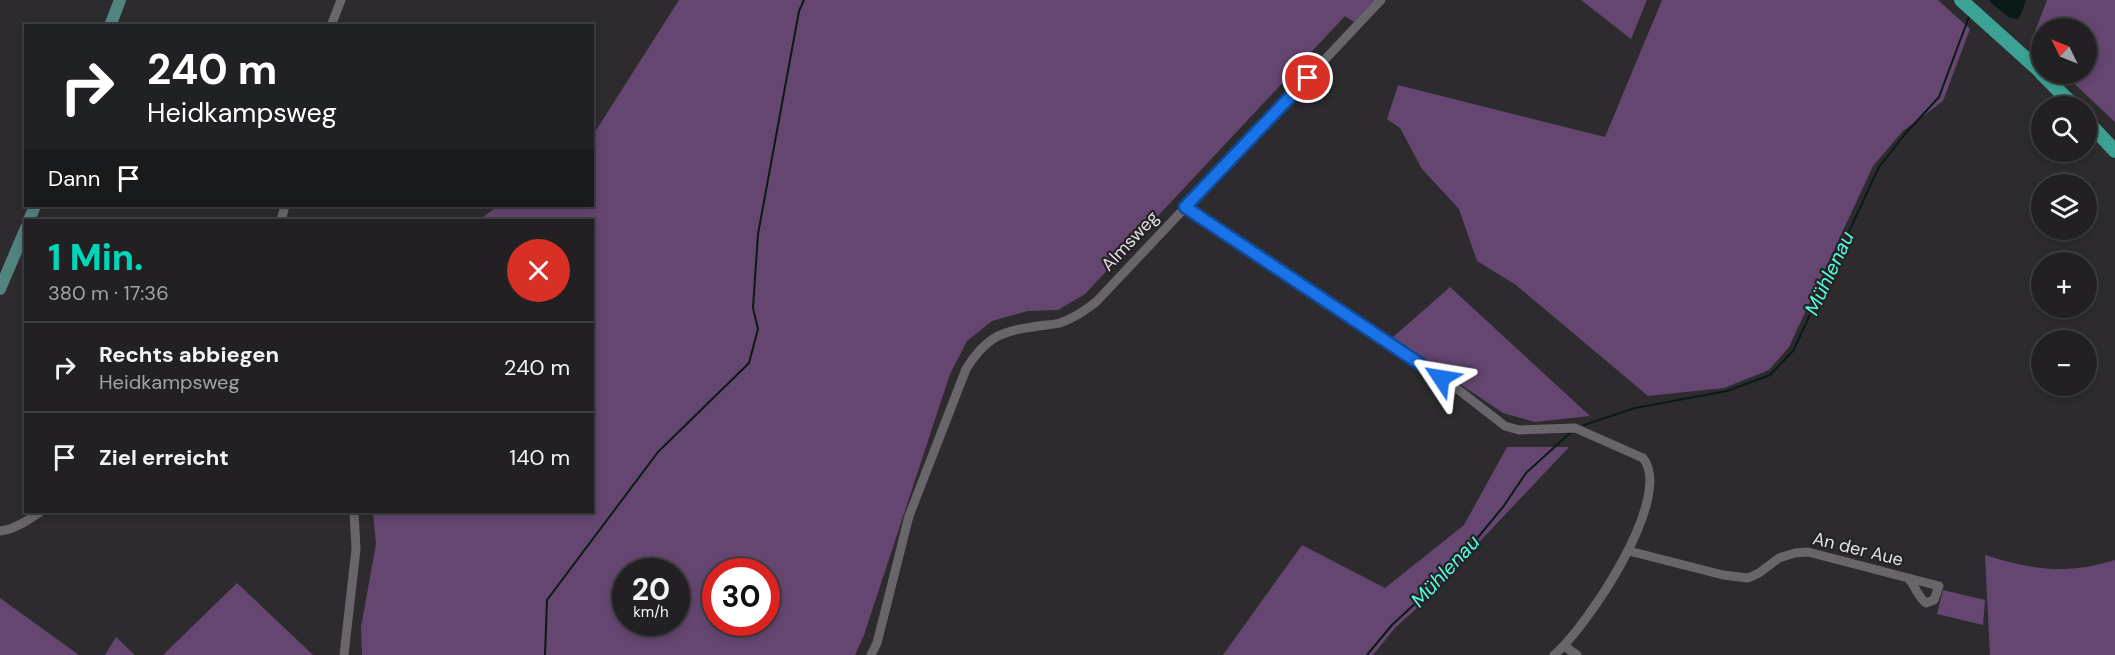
<!DOCTYPE html>
<html lang="de">
<head>
<meta charset="utf-8">
<style>
	:root { --surface:#222023; --page:#2a282b; --text:#f1f3f6; --muted:#a2a3a6; --line:#3f3e41; --accent:#00d5b7 }
	body { margin:0; font-family:"DM Sans",sans-serif; background:var(--page); color:var(--text); height:100vh; display:flex; flex-direction:column; font-size:22px; white-space:nowrap }
	* { box-sizing:border-box; margin:0 }
	p { font-size:20px; color:var(--muted) }
	.icon { flex:none; width:33px; height:33px; fill:none; stroke:currentColor; stroke-width:2; stroke-linecap:round; stroke-linejoin:round }
	.map { position:relative; flex:1; overflow:hidden }
	.sheet { position:absolute; left:24px; top:219px; width:570px; height:294px; display:flex; flex-direction:column; background:var(--surface); border-radius:0px; box-shadow:0 3px 9px #0003,0 0 0 2px var(--line) }
	.sheet>* { flex:none }
	.hud { position:absolute; left:24px; top:24px; width:570px; height:183px; border-radius:0px; box-shadow:0 3px 9px #0003,0 0 0 2px var(--line); background:#202124; color:#fff; overflow:hidden }
	.needle { width:39px; rotate:313deg }
	.fabs { position:absolute; left:2031px; top:18px; display:grid; gap:12px }
	.fabs a { display:grid; place-items:center; width:66px; height:66px; border-radius:50%; background:var(--surface); box-shadow:0 3px 9px #0003,0 0 0 2px var(--line); font-size:30px }
	.speed { position:absolute; left:612px; top:558px; display:flex; gap:12px; font-size:30px; font-weight:700; text-align:center }
	.speed>* { display:grid; place-content:center; width:78px; height:78px; border-radius:50%; background:var(--surface); box-shadow:0 3px 9px #0003,0 0 0 2px var(--line); line-height:1 }
	.speed small { font-size:15px; font-weight:400 }
	.speed .limit { border:9px solid #d22; background:#fff; color:#111 }
	.pin { position:absolute; display:grid; place-items:center; width:51px; height:51px; color:#fff; margin:-26px; border:3px solid #fff; border-radius:50%; box-shadow:0 2px 6px #0007 }
	.me { position:absolute; width:66px; margin:-33px; rotate:303deg; stroke-linejoin:round; filter:drop-shadow(0 0 4px #0008) }
	.turn { display:flex; align-items:center; gap:21px; height:126px; padding:0 24px; font-size:27px }
	.turn .icon { width:78px; height:78px; stroke-width:2.5 }
	.turn b { display:block; font-size:42px; line-height:51px }
	.then { display:flex; align-items:center; height:57px; padding:0 24px; background:#0003; gap:12px; font-size:22px }
	.round { display:grid; place-items:center; flex:none; width:63px; height:63px; border-radius:32px; background:var(--page) }
	.summary { display:flex; align-items:center; justify-content:space-between; height:102px; padding:0 24px }
	h1 { font-size:36px; font-weight:800; line-height:45px; color:var(--accent) }
	ul { padding:0; list-style:none }
	li { display:flex; align-items:center; gap:18px; height:90px; padding:0 24px; border-top:2px solid var(--line) }
	li div { flex:1 }
	li b { display:block; font-size:22px }
	li em { font-style:normal }
	.map>svg:first-child { display:block }
</style>
</head>
<body>
<div class="map">
<svg width="2115" height="655" viewBox="0 0 2115 655">
	<rect width="100%" height="100%" fill="#2e2b2f"/>
	<path fill="#644670" fill-rule="evenodd" d="M679,0H1375L1354,22L1345,16L1085,294L1058,310L1028,311L992,321L967,341L950,374L864,635L855,655H362L361,627L376,544L373,512H592V220H479L498,206H592L593,135ZM626,572H676V622H626ZM716,572H766V622H716Z
		M1581,0H1647L1631,39Z
		M1662,0H1938L1970,29L1943,101L1903,131L1873,166L1789,347L1769,370L1724,388L1648,396L1516,285L1477,261L1459,209L1422,169L1400,128L1387,119L1398,85L1605,137Z
		M2047,0H2115V122L2064,74H2086V28H2042L2041,52L2031,42Z
		M1450,287L1590,416L1535,422L1503,413L1392,338Z
		M1507,447H1569L1418,607L1395,628L1373,655H1223L1302,545L1385,588L1464,525Z
		M1985,555C2034,570 2065,575 2115,560V655H1990Z
		M237,583L313,655H163Z
		M1943,590L1985,600L1983,625L1937,614Z
		M0,598L79,655H0Z
		M116,637L135,655H105Z"/>
	<path fill="#0a1a16" d="M1990,0H2026L2022,12L2018,19L2010,18L1990,2Z"/>
	<g fill="none" stroke-linecap="round" stroke-linejoin="round">
		<path stroke="#0a1a16" stroke-width="2" d="M1584,425L1635,408L1727,391L1770,375L1793,351L1879,167L1905,134L1939,97L1970,14
			M545,655L547,600L658,452L749,363L758,329L753,308L758,234L799,11L804,0
			M1367,655L1392,625L1435,585L1479,536L1503,507L1526,473L1570,433"/>
		<path stroke="#69666b" stroke-width="9" d="M331,26L341,0
			M1185,207L1460,391L1505,426L1519,430L1575,428L1643,458C1675,497 1586,628 1554,655
			M281,220L285,206
			M0,531C14,530 28,520 40,512
			M1629,551L1723,575L1748,578L1759,573L1779,558L1795,553L1808,552L1939,586L1934,600L1926,603C1917,596 1916,587 1909,579
			M1564,646L1577,655
			M344,655L356,549L354,512
			M871,655L877,643L909,516L966,369C984,340 999,331 1033,327C1042,325 1052,325 1060,323C1075,318 1085,310 1096,302L1381,0"/>
		<path stroke="#52847f" stroke-width="12" d="M110,26L120,0
			M29,220L35,206
			M0,289L26,228"/>
		<path stroke="#3ba294" stroke-width="14" d="M1961,0L2042,73
			M2042,74L2074,106
			M2086,120L2115,151"/>
	</g>
	<g fill="none" stroke-linecap="round" stroke-linejoin="round">
		<defs>
			<path id="route" d="M1308,78L1185,207L1441,378"/>
		</defs>
		<use href="#route" stroke="#114b97" stroke-width="15"/>
		<use href="#route" stroke="#1a73e8" stroke-width="10"/>
	</g>
	<g text-anchor="middle" stroke-width="4.5" stroke-linejoin="round" paint-order="stroke">
		<g font-size="18" fill="#e3e1e4" stroke="#242225">
			<text transform="translate(1130 241) rotate(-47)" y="6">Almsweg</text>
			<text transform="translate(1858 549) rotate(14)" y="6">An der Aue</text>
		</g>
		<g font-size="20" font-style="italic" fill="#52fcdd" stroke="#242225">
			<text transform="translate(1829 273) rotate(-65)" y="7">Mühlenau</text>
			<text transform="translate(1445 571) rotate(-47)" y="7">Mühlenau</text>
		</g>
	</g>
</svg>
<div class="fabs">
<a><svg class="needle" viewBox="-14 -14 28 28"><path d="M0-13l5 13h-10z" fill="#e53935"/><path d="M0 13l5-13h-10z" fill="#a2a3a6"/></svg></a>
<a><svg class="icon" aria-label="search" viewBox="0 0 24 24"><circle cx="10" cy="10" r="6"/><path d="M15 15l6 6"/></svg></a>
<a><svg class="icon" aria-label="layers" viewBox="0 0 24 24"><path d="M12 4l9 5-9 5-9-5zM3 14l9 5 9-5"/></svg></a>
<a>+</a>
<a>−</a>
</div>
<div class="speed"><div>20<small>km/h</small></div><div class="limit">30</div></div>
<div class="pin" style="left:1308px;top:78px;background:#d93025"><svg class="icon" aria-label="arrive" viewBox="0 0 24 24"><path d="M6 21V4h12l-3 4 3 4H6"/></svg></div>
<svg class="me" style="left:1441px;top:378px" viewBox="-20 -20 40 40"><path d="M0-17L14 15 0 8-14 15z" fill="#1a73e8" stroke="#fff" stroke-width="4"/></svg>
<div class="hud">
<div class="turn"><svg class="icon" aria-label="right" viewBox="0 0 24 24"><path d="M7 20v-9h11M14 6l5 5-5 5"/></svg><div><b>240 m</b>Heidkampsweg</div></div>
<div class="then">Dann<svg class="icon" aria-label="arrive" viewBox="0 0 24 24"><path d="M6 21V4h12l-3 4 3 4H6"/></svg></div>
</div>
<section class="sheet">
<div class="summary"><div><h1>1 Min.</h1><p>380 m · 17:36</p></div><a class="round" style="background:#d93025;color:#fff"><svg class="icon" aria-label="close" viewBox="0 0 24 24"><path d="M6 6l12 12M18 6L6 18"/></svg></a></div>
<ul>
<li><svg class="icon" aria-label="right" viewBox="0 0 24 24"><path d="M7 20v-9h11M14 6l5 5-5 5"/></svg><div><b>Rechts abbiegen</b><p>Heidkampsweg</p></div><em>240 m</em></li>
<li><svg class="icon" aria-label="arrive" viewBox="0 0 24 24"><path d="M6 21V4h12l-3 4 3 4H6"/></svg><div><b>Ziel erreicht</b></div><em>140 m</em></li>
</ul>
</section>
</div>
</body>
</html>
